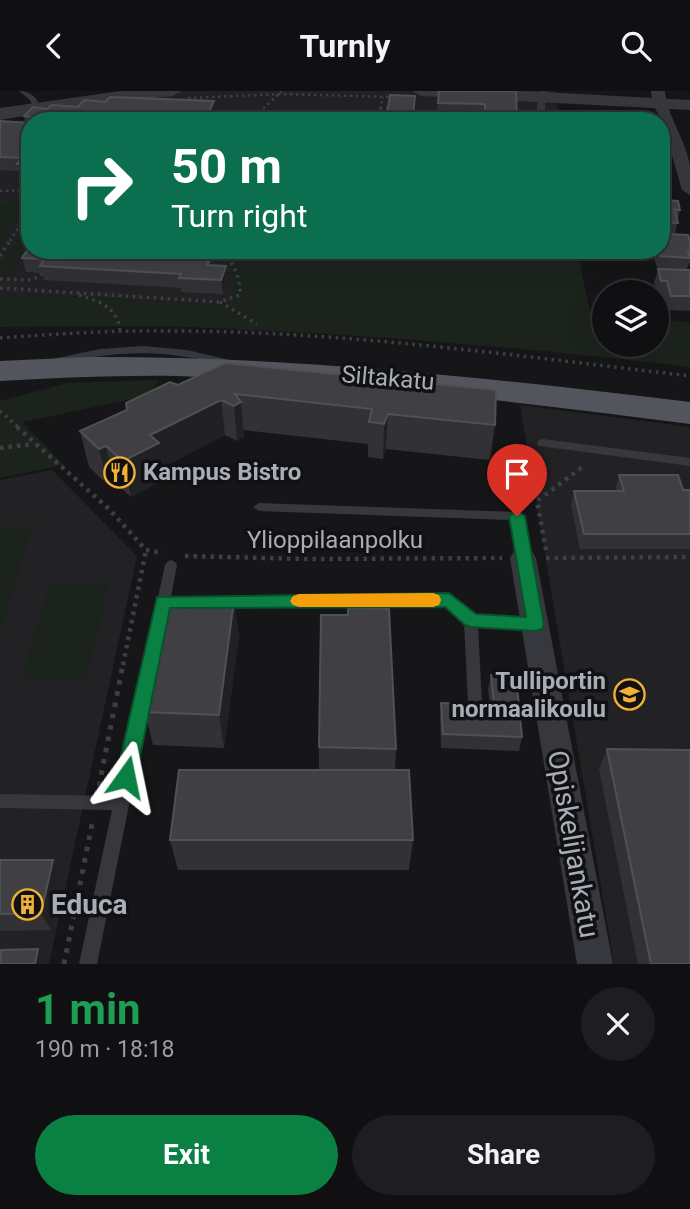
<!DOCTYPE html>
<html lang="en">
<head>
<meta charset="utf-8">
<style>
	:root { --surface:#101012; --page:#1e1e20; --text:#f1f3f6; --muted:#9c9d9f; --line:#303032; --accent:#0b8043 }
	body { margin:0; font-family:Roboto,sans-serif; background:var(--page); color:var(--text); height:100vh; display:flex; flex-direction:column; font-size:26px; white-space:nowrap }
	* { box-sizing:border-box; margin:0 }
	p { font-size:23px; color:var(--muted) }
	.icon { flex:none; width:38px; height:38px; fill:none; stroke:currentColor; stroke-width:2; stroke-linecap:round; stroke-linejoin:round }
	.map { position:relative; height:873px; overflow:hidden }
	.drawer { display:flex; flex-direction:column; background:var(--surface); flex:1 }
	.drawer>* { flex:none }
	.guide { position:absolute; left:21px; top:21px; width:649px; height:147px; border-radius:28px; box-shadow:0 7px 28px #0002,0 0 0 2px var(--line); background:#0b6e4f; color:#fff; overflow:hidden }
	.controls { position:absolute; left:592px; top:189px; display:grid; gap:14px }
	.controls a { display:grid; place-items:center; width:77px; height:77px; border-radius:50%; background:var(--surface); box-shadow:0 7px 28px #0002,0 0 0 2px var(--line); font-size:35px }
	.pin { position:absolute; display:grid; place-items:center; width:60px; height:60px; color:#fff; margin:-72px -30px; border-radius:50% 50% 50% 0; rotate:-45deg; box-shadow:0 0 7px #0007 }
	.pin .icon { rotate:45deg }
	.me { position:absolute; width:77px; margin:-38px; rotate:12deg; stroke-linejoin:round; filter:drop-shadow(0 0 5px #0008) }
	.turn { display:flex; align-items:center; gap:24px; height:147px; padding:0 35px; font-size:32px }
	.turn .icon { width:91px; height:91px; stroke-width:2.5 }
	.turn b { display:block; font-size:49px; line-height:60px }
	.round { display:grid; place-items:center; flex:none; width:74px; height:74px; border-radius:37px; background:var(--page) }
	.head { display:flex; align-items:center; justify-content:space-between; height:119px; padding:0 35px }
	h1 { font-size:42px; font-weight:700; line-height:52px; color:#1e9e55 }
	.primary-button { display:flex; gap:14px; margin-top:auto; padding:14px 35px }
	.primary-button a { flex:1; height:80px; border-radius:42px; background:var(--accent); color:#fff; font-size:28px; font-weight:700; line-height:80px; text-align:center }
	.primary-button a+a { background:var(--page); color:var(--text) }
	header { display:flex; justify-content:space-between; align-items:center; height:91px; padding:0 35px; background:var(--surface); font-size:32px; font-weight:700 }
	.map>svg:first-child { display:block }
</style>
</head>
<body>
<header><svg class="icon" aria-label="back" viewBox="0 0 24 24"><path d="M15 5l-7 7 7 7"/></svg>Turnly<svg class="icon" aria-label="search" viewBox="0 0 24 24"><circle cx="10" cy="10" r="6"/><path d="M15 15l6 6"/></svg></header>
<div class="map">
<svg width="690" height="873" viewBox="0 0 690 873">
	<rect width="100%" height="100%" fill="#161618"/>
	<path fill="#222225" d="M165,0H556L559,30H30V159H240L230,213L0,202V32L159,12Z
		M362,159H526L525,170L362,162Z
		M520,314L690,336V873H614Z
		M52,379L137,465L49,873H0V389Z"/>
	<path fill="#1c231d" d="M27,111L29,113L0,157V112Z
		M30,127V156L11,186L0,185V175Z
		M240,159H362V162L525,170L526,159H577L591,225L604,226V254H656V229L690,231V276C530,257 369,243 208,237C139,234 69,236 0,236V202L229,213Z
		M159,289L148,305L22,331L64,374L0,387V310L68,292Z
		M0,435H33L0,542Z
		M50,492H109L87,587H22Z"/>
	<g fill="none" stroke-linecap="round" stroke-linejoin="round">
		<path stroke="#3d3f44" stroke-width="2.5" stroke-dasharray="2.5 3.5" stroke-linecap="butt" d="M188,7L281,3L393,6
			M380,17H391
			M250,30L282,0
			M377,30L383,6
			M0,100L30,99
			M10,150L30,117"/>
		<path stroke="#3d3f44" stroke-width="3.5" stroke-dasharray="2.5 4.5" stroke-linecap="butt" d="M0,165L11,148
			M0,188L32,189L44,182
			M0,197L219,211L240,204C240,185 234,171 219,159
			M79,204C99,210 119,217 120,241
			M220,211L257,233
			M0,247C57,243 113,239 170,240C344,240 518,265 690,285
			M0,320L19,337"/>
		<path stroke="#3d3f44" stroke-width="4.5" stroke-dasharray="3.5 5" stroke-linecap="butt" d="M17,336L109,418L146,459
			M0,357L34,353
			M146,459L163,462
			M546,459L537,410L585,374
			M185,465L307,468L502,467
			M546,467L690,466
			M123,574L146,459"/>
		<path stroke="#3d3f44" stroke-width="5" stroke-dasharray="4.5 7" stroke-linecap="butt" d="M99,695L123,573
			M64,873L93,728"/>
		<path fill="#37383d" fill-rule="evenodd" d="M19,0C30,0 39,7 40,18H34L30,9Z
			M541,0H547L545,14L546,30H538L537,14Z
			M143,255L187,259L238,271L239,273L234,276C164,258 123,258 52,274L47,271L52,268L100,258Z
			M543,348L690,367V375L539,355L537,352L539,349Z
			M259,412L517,421L523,425L529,467L527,470H519L517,467L512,429L259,420L253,416Z
			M171,469L175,471L177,474L171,506L449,504L454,505L474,524L535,529L540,530L542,534L540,538L535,539L478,535L482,612L480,616L475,618L470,616L468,612L464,531L446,514L169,516L97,873H79L112,719L0,717V703L115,705L165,474L167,471Z"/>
		<path fill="#37383d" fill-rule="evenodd" d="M651,0H665C667,25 686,49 690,75C690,84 690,95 690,104L682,99L662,30L652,12Z
			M523,458L532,460L536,467L613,873H577L510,467L514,460Z"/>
		<path fill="#37383d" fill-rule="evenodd" d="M121,0H182L173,5L96,13L0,29V17Z
			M412,0H524L690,9V19L421,5Z"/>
		<path fill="#53555c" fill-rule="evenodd" d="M87,266C289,265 489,287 690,311V333C519,311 348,290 176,285C117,284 59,287 0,290V270Z"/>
	</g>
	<path fill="#323236" d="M439,0H516L517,30H386L414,24L437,25Z
		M78,16L216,22L212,30H30V87L21,86L19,80L0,79V30L25,31L24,25L47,18Z
		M662,47L668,69L665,78L670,86L668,93L670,98L667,109L680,119L675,143L690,150V171L686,179H690V220L668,219L663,204H657L654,192L658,179L653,164L654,159H662L666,151L668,145H662Z
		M30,159H85L84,161L210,168L211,174L226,175L228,189L223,203L181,201V197L44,189L42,182L26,181L22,167Z
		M178,294L495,334L490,369L386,358L383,368L368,366V353L243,339L244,346L237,350L225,344L163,376L166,387L131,406L114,390L108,394L89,376L80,340Z
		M619,384L683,399H690V458H580L571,414L574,400H615Z
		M192,515L239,544L224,657L153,654L145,621Z
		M491,584L522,646L519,660L441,657L440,626L441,612L490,614L488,598Z
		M319,656L396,658L395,679L413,749L409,779H178L170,749L319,679Z
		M607,658L690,873H638L599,678Z
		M0,769H53L62,787L51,839L0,840Z"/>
	<path fill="#212124" d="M214,10L216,22L212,30H205Z
		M226,175L228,189L223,203L221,189Z
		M221,309L225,344L163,376L166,387L131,406L123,370L150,344Z
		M241,311L244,346L237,350L234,315Z
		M388,323L386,358L383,368L384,333Z
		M106,355L114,390L108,394L99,358Z
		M234,509L239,544L224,657L219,624Z
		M53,769L62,787L51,839L41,822Z
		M38,858L42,864L40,873H35Z"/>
	<path fill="#3f3f44" stroke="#4f5156" stroke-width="2" d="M439,0H516L517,30H386L390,4L415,5L413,24L446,25V21L474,22V27L485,28V13L438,12Z
		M110,6L214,10L205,29L184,28L183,30H36L39,27L24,25L33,16L47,18L52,14L78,16L84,9L105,11Z
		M619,26L648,27V30H620Z
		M0,30L30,32V74L17,73L22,67L0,66Z
		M662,47L668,69L662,68Z
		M662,78H667L670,86H666L670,98H662Z
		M662,109L678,110L680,119H675L678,132L662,131Z
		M668,143L688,144L690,150V161H688L690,167L660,165L659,159H662V150L670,151Z
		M30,155V159H75L74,161L210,168L207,174L226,175L221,189L179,187L181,183L40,175L44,168L22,167Z
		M658,178L690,179V205H671L667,190H661Z
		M225,272L496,299L495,334L388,323L384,333L369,331L372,318L235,303L241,311L234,315L221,309L150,344L159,352L123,370L106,355L99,358L80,340L127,319L126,312L170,291L178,294Z
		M619,384H678L683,399H690V443H584L574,400H624Z
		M193,508L234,509L219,624L145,621L165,514L192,515Z
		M348,517L389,518L396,658L319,656L321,524H348Z
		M491,584L516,585L522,646L443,643L441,612L494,614Z
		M607,658L690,659V873H651Z
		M179,679H409L413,749H170Z
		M0,769H53L41,822L0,823Z
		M38,858L35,873H0L1,859Z"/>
	<path fill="#0b8043" stroke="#07532c" stroke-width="2" d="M517,420L525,425L544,534L542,538L536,540L471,536L465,534L445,516L170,517L136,686L133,693L126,695L119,693L116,686L157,506L449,502L476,523L526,526L509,425Z"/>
	<path fill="#f59e0b" d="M433,502L439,504L441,509L439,514L433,516H299L293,514L290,510L293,505L299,503Z"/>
	<defs>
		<symbol id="restaurant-ring" viewBox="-11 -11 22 22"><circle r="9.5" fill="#111113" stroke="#f2b134" stroke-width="1.5"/><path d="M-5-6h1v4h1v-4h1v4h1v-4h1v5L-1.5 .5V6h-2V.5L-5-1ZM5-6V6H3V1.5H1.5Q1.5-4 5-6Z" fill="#f2b134"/></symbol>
		<symbol id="school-ring" viewBox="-11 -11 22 22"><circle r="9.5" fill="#111113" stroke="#f2b134" stroke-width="1.5"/><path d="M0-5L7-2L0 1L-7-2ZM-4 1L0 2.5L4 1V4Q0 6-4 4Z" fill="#f2b134"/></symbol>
		<symbol id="building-ring" viewBox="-11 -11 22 22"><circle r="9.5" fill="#111113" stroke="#f2b134" stroke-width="1.5"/><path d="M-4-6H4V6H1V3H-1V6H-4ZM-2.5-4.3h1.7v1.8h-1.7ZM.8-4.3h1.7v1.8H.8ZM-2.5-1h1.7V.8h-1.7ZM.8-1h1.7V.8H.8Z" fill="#f2b134"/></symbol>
	</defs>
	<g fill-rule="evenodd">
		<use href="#restaurant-ring" x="102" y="364" width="35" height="35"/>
		<use href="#school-ring" x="612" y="586" width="35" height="35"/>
		<use href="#building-ring" x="10" y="796" width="35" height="35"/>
	</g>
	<g text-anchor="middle" stroke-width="7" stroke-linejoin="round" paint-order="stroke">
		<g font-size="24" fill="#a8adb8" stroke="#111113">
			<text transform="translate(388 287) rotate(5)" y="8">Siltakatu</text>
			<text x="335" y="457">Ylioppilaanpolku</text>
		</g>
		<g font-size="24" font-weight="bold" fill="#a8adb8" stroke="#111113" text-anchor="start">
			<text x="143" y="389">Kampus Bistro</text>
			<text x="606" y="598" text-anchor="end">Tulliportin<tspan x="606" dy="28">normaalikoulu</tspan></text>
		</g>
		<g font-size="28" fill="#a8adb8" stroke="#111113">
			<text transform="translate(574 753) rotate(80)" y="10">Opiskelijankatu</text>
		</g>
		<g font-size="28" font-weight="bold" fill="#a8adb8" stroke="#111113" text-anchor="start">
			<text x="51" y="823">Educa</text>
		</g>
	</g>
</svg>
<div class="controls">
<a><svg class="icon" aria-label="layers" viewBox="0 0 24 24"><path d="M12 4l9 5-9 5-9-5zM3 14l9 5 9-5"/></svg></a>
</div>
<div class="pin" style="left:517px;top:425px;background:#d93025"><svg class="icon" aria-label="arrive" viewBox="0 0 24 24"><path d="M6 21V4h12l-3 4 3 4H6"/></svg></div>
<svg class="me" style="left:126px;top:686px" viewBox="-20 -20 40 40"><path d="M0-17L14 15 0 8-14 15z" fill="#0b8043" stroke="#fff" stroke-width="4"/></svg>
<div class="guide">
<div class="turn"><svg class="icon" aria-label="right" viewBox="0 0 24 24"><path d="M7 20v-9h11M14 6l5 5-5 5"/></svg><div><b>50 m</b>Turn right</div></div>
</div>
</div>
<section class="drawer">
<div class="head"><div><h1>1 min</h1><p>190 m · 18:18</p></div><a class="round"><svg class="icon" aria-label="close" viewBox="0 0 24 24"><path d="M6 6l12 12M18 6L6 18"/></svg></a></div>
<div class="primary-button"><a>Exit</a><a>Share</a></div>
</section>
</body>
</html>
